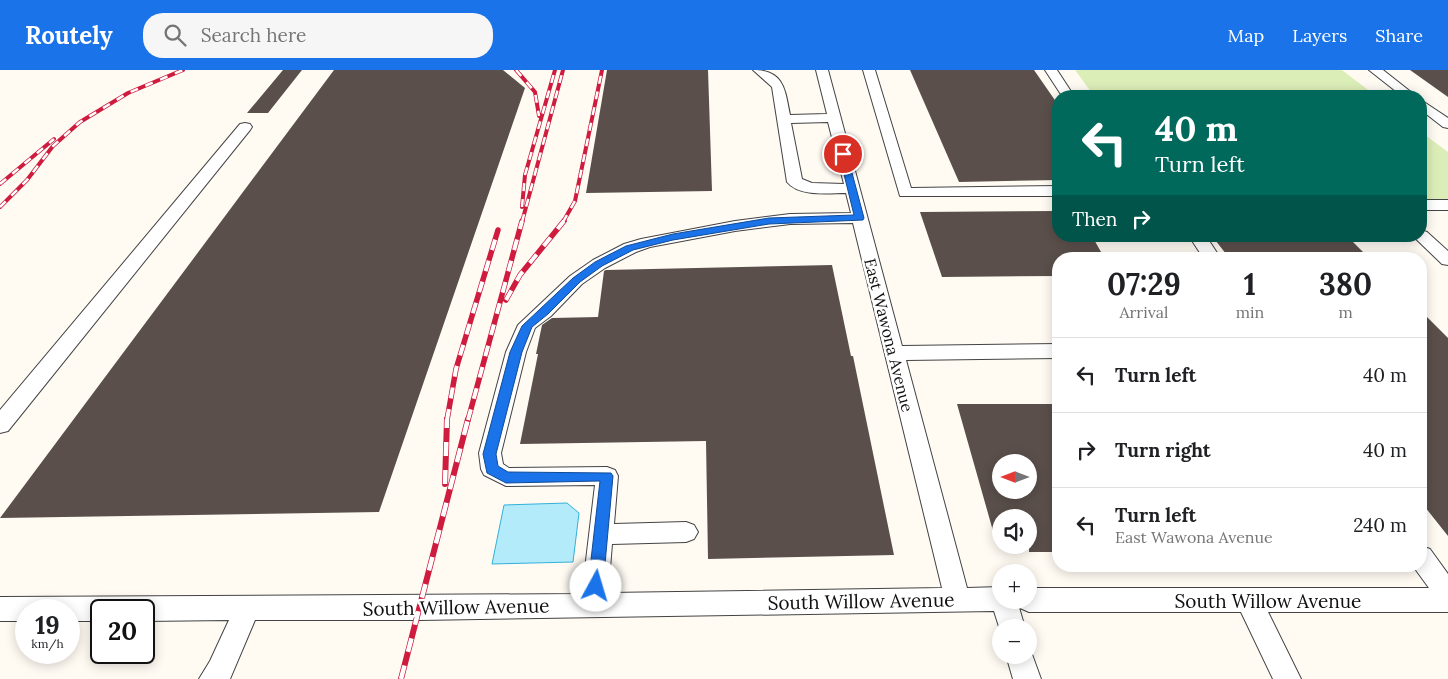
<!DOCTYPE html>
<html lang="en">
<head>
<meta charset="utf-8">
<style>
	:root { --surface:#fff; --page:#f6f6f6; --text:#202124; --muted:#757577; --line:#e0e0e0; --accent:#1a73e8 }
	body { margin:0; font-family:Lora,serif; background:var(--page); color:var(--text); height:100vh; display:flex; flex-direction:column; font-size:19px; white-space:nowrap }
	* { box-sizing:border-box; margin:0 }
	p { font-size:16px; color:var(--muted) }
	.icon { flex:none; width:28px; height:28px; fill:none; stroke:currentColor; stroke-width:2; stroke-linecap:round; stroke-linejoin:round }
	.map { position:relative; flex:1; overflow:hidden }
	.panel { position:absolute; left:1052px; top:182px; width:375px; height:320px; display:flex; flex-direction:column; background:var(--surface); border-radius:20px; box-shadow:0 2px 12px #0003 }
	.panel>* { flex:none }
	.banner { position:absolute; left:1052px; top:20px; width:375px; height:152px; border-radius:20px; box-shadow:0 2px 12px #0003; background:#00695c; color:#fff; overflow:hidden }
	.needle { width:32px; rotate:270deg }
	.controls { position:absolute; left:992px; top:384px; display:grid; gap:10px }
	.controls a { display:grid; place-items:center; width:45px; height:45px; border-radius:50%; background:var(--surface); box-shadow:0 2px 12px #0003; font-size:25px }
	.speed { position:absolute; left:15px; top:529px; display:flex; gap:10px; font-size:25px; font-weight:700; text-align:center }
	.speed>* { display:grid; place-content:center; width:65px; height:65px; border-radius:50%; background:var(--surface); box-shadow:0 2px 12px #0003; line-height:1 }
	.speed small { font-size:12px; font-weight:400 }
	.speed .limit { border:2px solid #111; border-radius:8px; background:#fff; color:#111 }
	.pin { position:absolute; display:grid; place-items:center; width:42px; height:42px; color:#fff; margin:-21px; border:2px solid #fff; border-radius:50%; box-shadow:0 1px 5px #0007 }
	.me { position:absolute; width:55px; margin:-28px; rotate:6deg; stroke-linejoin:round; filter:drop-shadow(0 0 4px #0008) }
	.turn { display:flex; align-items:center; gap:18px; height:105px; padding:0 20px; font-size:22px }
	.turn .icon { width:65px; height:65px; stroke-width:2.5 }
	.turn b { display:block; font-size:35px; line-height:42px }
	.then { display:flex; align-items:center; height:48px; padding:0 20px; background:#0003; gap:10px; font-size:19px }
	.eta { display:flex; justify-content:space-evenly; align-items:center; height:85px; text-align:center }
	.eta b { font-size:30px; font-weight:700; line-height:35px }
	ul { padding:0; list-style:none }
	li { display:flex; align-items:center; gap:15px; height:75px; padding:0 20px; border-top:1px solid var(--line) }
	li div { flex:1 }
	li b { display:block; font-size:19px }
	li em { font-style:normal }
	header { display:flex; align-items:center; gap:30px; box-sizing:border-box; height:70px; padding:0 25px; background:var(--accent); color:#fff }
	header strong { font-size:24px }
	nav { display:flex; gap:28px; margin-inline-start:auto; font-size:18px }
	.search { width:350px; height:45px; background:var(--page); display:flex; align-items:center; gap:12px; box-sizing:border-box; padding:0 18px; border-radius:20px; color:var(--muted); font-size:19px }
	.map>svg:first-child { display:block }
</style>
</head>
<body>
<header>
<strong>Routely</strong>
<div class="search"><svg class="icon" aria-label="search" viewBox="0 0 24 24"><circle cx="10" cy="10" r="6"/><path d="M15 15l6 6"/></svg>Search here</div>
<nav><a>Map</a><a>Layers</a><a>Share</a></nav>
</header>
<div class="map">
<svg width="1448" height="609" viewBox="0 0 1448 609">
	<rect width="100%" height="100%" fill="#fffbf3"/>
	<path fill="#dceeb8" d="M1075,0H1342L1376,26H1094Z
		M1421,62L1448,82V130H1421Z"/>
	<path fill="#b3ebfb" stroke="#33b0d9" d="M567,433L579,443L573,492L492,494L504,435Z"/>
	<path fill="#5a4f4b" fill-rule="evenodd" d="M283,0H302L268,43H247Z
		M334,0H503L525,18L379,442L0,448Z
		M607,0H708L712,121L586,123Z
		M910,0H1034L1059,36V110L959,112Z
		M1410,0H1448V27Z
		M1059,141V166H1092L1105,189H1059V206L942,207L920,142Z
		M1212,166H1347L1370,189H1230Z
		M832,195L851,286H853L894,485L708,489L706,371L520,374L538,284H536L542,255L552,248L598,247L604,201L606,200Z
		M1421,241L1448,268V466L1421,432Z
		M957,334H1059V482H1029V448H1001V475H997ZM1001,392H1029V420H1001Z"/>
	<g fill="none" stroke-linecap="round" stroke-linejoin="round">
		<defs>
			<path id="minor" d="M753,0C784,0 785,19 790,45L827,44L816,0H828L902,276L1059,274V288L906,290L967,518L1001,517V530H1029V518H1429L1413,496H1421V476L1430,479L1448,504V542H1268L1301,609H1273L1241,542H1029L1020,538L1018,534L1025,558H1001V563L994,541L420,550H255L230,609H199L210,591L229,550L144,551V540H101V551H69V540H26V551H0V527L582,524L595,415L506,416L484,405L481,399L479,383L506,282L518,255L570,206L593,190L624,174L641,169L735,151L790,144L851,143L846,123C829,123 799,127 787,112L772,17ZM828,52L844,114L812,113L802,109L791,53ZM853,153L942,518L608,523L612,474L686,472L694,469L698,462L694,455L686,452L614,454L618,406L615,400L607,397L509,398L503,394L501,383L526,282L535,258L551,246L582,214L605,198L636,182L650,177L735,161L790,154Z
				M863,0H875L911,118L1059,116V126H900Z
				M1045,0H1057L1074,26H1062Z
				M1369,0H1383L1416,26H1402Z
				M1421,30L1448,48V58L1443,57L1421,40Z
				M245,53L250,54L252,57L250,60L8,361L0,363V340L240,54Z
				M1421,130H1448V140H1421Z
				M1421,160L1427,162L1448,181V195L1442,194L1415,168L1414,166H1421Z
				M1189,166H1206L1221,189H1204Z
				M1029,576L1041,609H1013L1006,585H1029Z"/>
		</defs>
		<use href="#minor" stroke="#434343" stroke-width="2"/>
		<use href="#minor" fill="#fff" fill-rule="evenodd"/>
		<defs>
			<path id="rail-far2" d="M516,0L535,22L539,46
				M0,114L54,69
				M0,137L27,110L53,76L80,52L128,23L183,0
				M522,137L525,105L555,0
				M522,152L563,0
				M563,152L575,131L602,0"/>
			<path id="rail-far1" d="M506,230L520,205L564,151
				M447,350L456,299L498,160
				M468,350L522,151"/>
			<path id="rail" d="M445,414L447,349
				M401,609L468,349"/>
		</defs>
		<use href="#rail-far2" stroke="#ce1b3e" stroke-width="4"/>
		<use href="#rail-far1" stroke="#ce1b3e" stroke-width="5.5"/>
		<use href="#rail" stroke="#ce1b3e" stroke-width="6"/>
		<use href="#rail-far2" stroke="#fff" stroke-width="2.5" stroke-dasharray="8" stroke-linecap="butt"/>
		<use href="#rail-far1" stroke="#fff" stroke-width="4" stroke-dasharray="11" stroke-linecap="butt"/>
		<use href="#rail" stroke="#fff" stroke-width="4.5" stroke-dasharray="14" stroke-linecap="butt"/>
	</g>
	<path fill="#1a73e8" stroke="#114b97" d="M843,81L847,84L864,148L863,150L769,154L673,170L633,180L602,196L580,212L548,244L532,257L522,282L496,384L498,396L508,402L611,403L613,406L603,516L601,521L596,523L590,521L588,516L600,411L506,413L487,403L483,384L510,282L522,256L573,208L595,192L626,176L673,164L769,148L854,145L839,84Z"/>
	<g text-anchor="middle" stroke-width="5" stroke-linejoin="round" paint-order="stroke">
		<g font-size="16" fill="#101010" stroke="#fff">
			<text transform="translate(889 265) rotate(76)" y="6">East Wawona Avenue</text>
		</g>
		<g font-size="19" fill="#101010" stroke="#fff">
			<text transform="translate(861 531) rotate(-1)" y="7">South Willow Avenue</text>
			<text x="1268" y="538">South Willow Avenue</text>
			<text transform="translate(456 537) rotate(-1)" y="7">South Willow Avenue</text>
		</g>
	</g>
</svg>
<div class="controls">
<a><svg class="needle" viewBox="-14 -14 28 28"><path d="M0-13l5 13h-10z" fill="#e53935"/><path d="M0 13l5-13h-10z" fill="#757577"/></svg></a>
<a><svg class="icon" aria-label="sound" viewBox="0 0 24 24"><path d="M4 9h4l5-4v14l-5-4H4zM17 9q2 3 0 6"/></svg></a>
<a>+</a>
<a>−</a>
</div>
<div class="speed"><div>19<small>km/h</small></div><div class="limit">20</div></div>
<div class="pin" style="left:843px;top:84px;background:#d93025"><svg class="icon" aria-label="arrive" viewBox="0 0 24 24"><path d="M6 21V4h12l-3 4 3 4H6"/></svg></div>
<svg class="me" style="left:596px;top:516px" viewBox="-20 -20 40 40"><circle r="19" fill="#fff"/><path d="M0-13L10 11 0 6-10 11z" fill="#1a73e8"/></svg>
<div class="banner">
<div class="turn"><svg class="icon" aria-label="left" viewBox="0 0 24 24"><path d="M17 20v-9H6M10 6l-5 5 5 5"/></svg><div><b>40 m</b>Turn left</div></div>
<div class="then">Then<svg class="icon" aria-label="right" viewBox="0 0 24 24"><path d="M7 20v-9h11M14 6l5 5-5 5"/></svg></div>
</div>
<section class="panel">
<div class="eta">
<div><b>07:29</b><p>Arrival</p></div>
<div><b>1</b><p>min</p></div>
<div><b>380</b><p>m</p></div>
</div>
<ul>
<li><svg class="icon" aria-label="left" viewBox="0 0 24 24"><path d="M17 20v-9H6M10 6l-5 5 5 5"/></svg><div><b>Turn left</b></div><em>40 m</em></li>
<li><svg class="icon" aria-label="right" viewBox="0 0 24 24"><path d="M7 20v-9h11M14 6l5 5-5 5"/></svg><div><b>Turn right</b></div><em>40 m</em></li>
<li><svg class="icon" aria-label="left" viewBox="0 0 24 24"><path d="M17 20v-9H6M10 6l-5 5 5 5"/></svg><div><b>Turn left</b><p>East Wawona Avenue</p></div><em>240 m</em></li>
</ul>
</section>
</div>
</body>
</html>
